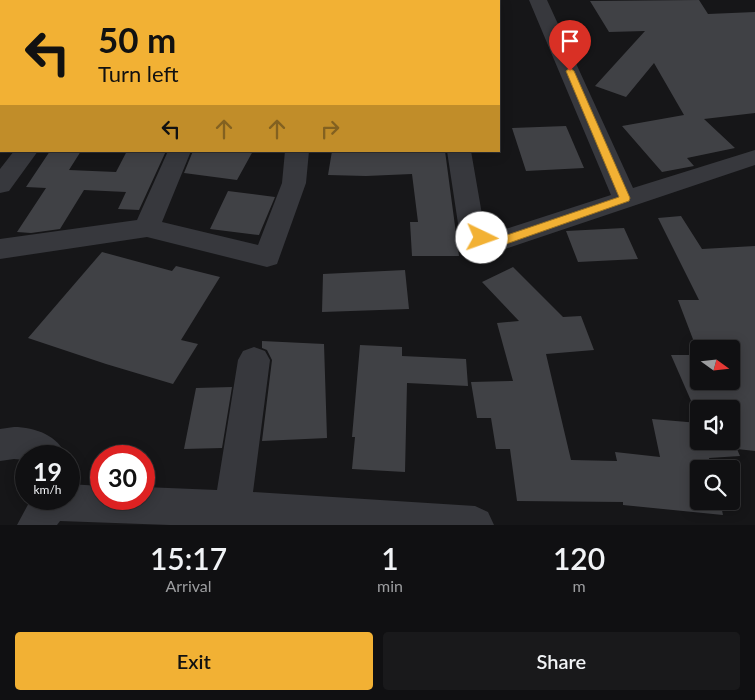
<!DOCTYPE html>
<html lang="en">
<head>
<meta charset="utf-8">
<style>
	:root { --surface:#101012; --page:#19191b; --text:#f1f3f6; --muted:#9c9d9f; --line:#303032; --accent:#f2b134 }
	body { margin:0; font-family:Lato,sans-serif; background:var(--page); color:var(--text); height:100vh; display:flex; flex-direction:column; font-size:19px; white-space:nowrap }
	* { box-sizing:border-box; margin:0 }
	p { font-size:16px; color:var(--muted) }
	.icon { flex:none; width:28px; height:28px; fill:none; stroke:currentColor; stroke-width:2; stroke-linecap:round; stroke-linejoin:round }
	.map { position:relative; height:525px; overflow:hidden }
	.side { display:flex; flex-direction:column; background:var(--surface); flex:1 }
	.side>* { flex:none }
	.top-card { position:absolute; left:0px; top:0px; width:500px; height:152px; box-shadow:0 2px 12px #0003,0 0 0 1px var(--line); background:#f2b134; color:#111; overflow:hidden }
	.needle { width:32px; rotate:105deg }
	.fabs { position:absolute; left:690px; top:340px; display:grid; gap:10px }
	.fabs a { display:grid; place-items:center; width:50px; height:50px; border-radius:5px; background:var(--surface); box-shadow:0 2px 12px #0003,0 0 0 1px var(--line); font-size:25px }
	.speed { position:absolute; left:15px; top:445px; display:flex; gap:10px; font-size:25px; font-weight:700; text-align:center }
	.speed>* { display:grid; place-content:center; width:65px; height:65px; border-radius:50%; background:var(--surface); box-shadow:0 2px 12px #0003,0 0 0 1px var(--line); line-height:1 }
	.speed small { font-size:12px; font-weight:400 }
	.speed .limit { border:8px solid #d22; background:#fff; color:#111 }
	.pin { position:absolute; display:grid; place-items:center; width:42px; height:42px; color:#fff; margin:-51px -21px; border-radius:50% 50% 50% 0; rotate:-45deg; box-shadow:0 0 5px #0007 }
	.pin .icon { rotate:45deg }
	.me { position:absolute; width:55px; margin:-28px; rotate:93deg; stroke-linejoin:round; filter:drop-shadow(0 0 4px #0008) }
	.turn { display:flex; align-items:center; gap:18px; height:105px; padding:0 15px; font-size:22px }
	.turn .icon { width:65px; height:65px; stroke-width:2.5 }
	.turn b { display:block; font-size:35px; line-height:42px }
	.lanes { display:flex; align-items:center; height:48px; padding:0 15px; background:#0003; justify-content:center; gap:25px; direction:ltr }
	.lanes .off { opacity:.35 }
	.eta { display:flex; justify-content:space-evenly; align-items:center; height:85px; text-align:center }
	.eta b { font-size:30px; font-weight:600; line-height:35px }
	.button { display:flex; gap:10px; margin-top:auto; padding:10px 15px }
	.button a { flex:1; height:58px; border-radius:5px; background:var(--accent); color:#111; font-size:20px; font-weight:600; line-height:58px; text-align:center }
	.button a+a { background:var(--page); color:var(--text) }
	.map>svg:first-child { display:block }
</style>
</head>
<body>
<div class="map">
<svg width="755" height="525" viewBox="0 0 755 525">
	<rect width="100%" height="100%" fill="#161618"/>
	<path fill="#404145" d="M699,0L708,14L755,12V113L704,119L735,148L687,158L694,166L662,172L622,126L684,115L654,63L626,97L595,86L645,31L609,32L590,1Z
		M566,126L584,168L526,171L512,128Z
		M50,151H81L69,170L116,172L127,151H166L139,210L118,209L126,192L84,190L60,229L31,233L17,232L46,188L26,187Z
		M193,151H253L237,180L184,173Z
		M332,151H445L459,256H412L410,222H418L412,174L366,176L328,175Z
		M228,191L275,197L259,235L210,229Z
		M681,216L702,249L755,246V451L737,449L740,456L709,458L711,469H699V501H720L723,515L623,505V502L517,501L510,449H496L491,418H477L471,382L513,381L497,323L519,321L482,282L513,267L563,317L581,316L594,350L546,354L571,460L617,461L615,452L660,457L652,419L699,423V441H731V409H699V419L671,355H699V381H731V349H699V355L678,300H699L658,218Z
		M624,228L638,259L578,262L566,231Z
		M102,252L172,271L176,266L220,277L181,340L198,344L173,384L106,364L28,338Z
		M405,270L409,309L322,312L323,274Z
		M262,341L324,344L327,438L262,441L272,360L267,350L262,348Z
		M360,345L402,347V356L466,359L468,386L407,383L405,472L352,469L355,437H352Z
		M232,387L222,448L184,449L196,388Z"/>
	<g fill="none" stroke-linecap="round" stroke-linejoin="round">
		<path fill="#37383d" fill-rule="evenodd" d="M99,0H117V1H99Z
			M529,0H547L633,188L755,150V165L496,252C481,247 467,245 459,230L447,151H471L484,226L496,232L611,195Z
			M0,49H1V61H0Z
			M0,120H1V134H0Z
			M14,151H38L9,191L0,193V169Z
			M168,151H191L162,222L258,245L282,183L285,151H309L306,183L277,264L267,267L147,237L0,259V239L137,220Z
			M254,347L265,351L270,360L253,492L475,506L488,512L494,525H170L60,521L57,525H17L31,499H69V484L101,486V499H144V487L217,490L238,360L243,351Z
			M14,427C35,427 59,436 66,456H26V460L14,459L0,461V429Z"/>
	</g>
	<path fill="#f2b134" stroke="#9d7322" d="M570,68L574,71L630,198L629,201L509,243L496,246L478,241L476,238L478,235L482,234L496,238L507,235L619,197L566,71Z"/>
</svg>
<div class="fabs">
<a><svg class="needle" viewBox="-14 -14 28 28"><path d="M0-13l5 13h-10z" fill="#e53935"/><path d="M0 13l5-13h-10z" fill="#9c9d9f"/></svg></a>
<a><svg class="icon" aria-label="sound" viewBox="0 0 24 24"><path d="M4 9h4l5-4v14l-5-4H4zM17 9q2 3 0 6"/></svg></a>
<a><svg class="icon" aria-label="search" viewBox="0 0 24 24"><circle cx="10" cy="10" r="6"/><path d="M15 15l6 6"/></svg></a>
</div>
<div class="speed"><div>19<small>km/h</small></div><div class="limit">30</div></div>
<div class="pin" style="left:570px;top:71px;background:#d93025"><svg class="icon" aria-label="arrive" viewBox="0 0 24 24"><path d="M6 21V4h12l-3 4 3 4H6"/></svg></div>
<svg class="me" style="left:482px;top:238px" viewBox="-20 -20 40 40"><circle r="19" fill="#fff"/><path d="M0-13L10 11 0 6-10 11z" fill="#f2b134"/></svg>
<div class="top-card">
<div class="turn"><svg class="icon" aria-label="left" viewBox="0 0 24 24"><path d="M17 20v-9H6M10 6l-5 5 5 5"/></svg><div><b>50 m</b>Turn left</div></div>
<div class="lanes"><svg class="icon" aria-label="left" viewBox="0 0 24 24"><path d="M17 20v-9H6M10 6l-5 5 5 5"/></svg><svg class="icon off" aria-label="ahead" viewBox="0 0 24 24"><path d="M12 20V5M6 11l6-6 6 6"/></svg><svg class="icon off" aria-label="ahead" viewBox="0 0 24 24"><path d="M12 20V5M6 11l6-6 6 6"/></svg><svg class="icon off" aria-label="right" viewBox="0 0 24 24"><path d="M7 20v-9h11M14 6l5 5-5 5"/></svg></div>
</div>
</div>
<section class="side">
<div class="eta">
<div><b>15:17</b><p>Arrival</p></div>
<div><b>1</b><p>min</p></div>
<div><b>120</b><p>m</p></div>
</div>
<div class="button"><a>Exit</a><a>Share</a></div>
</section>
</body>
</html>
